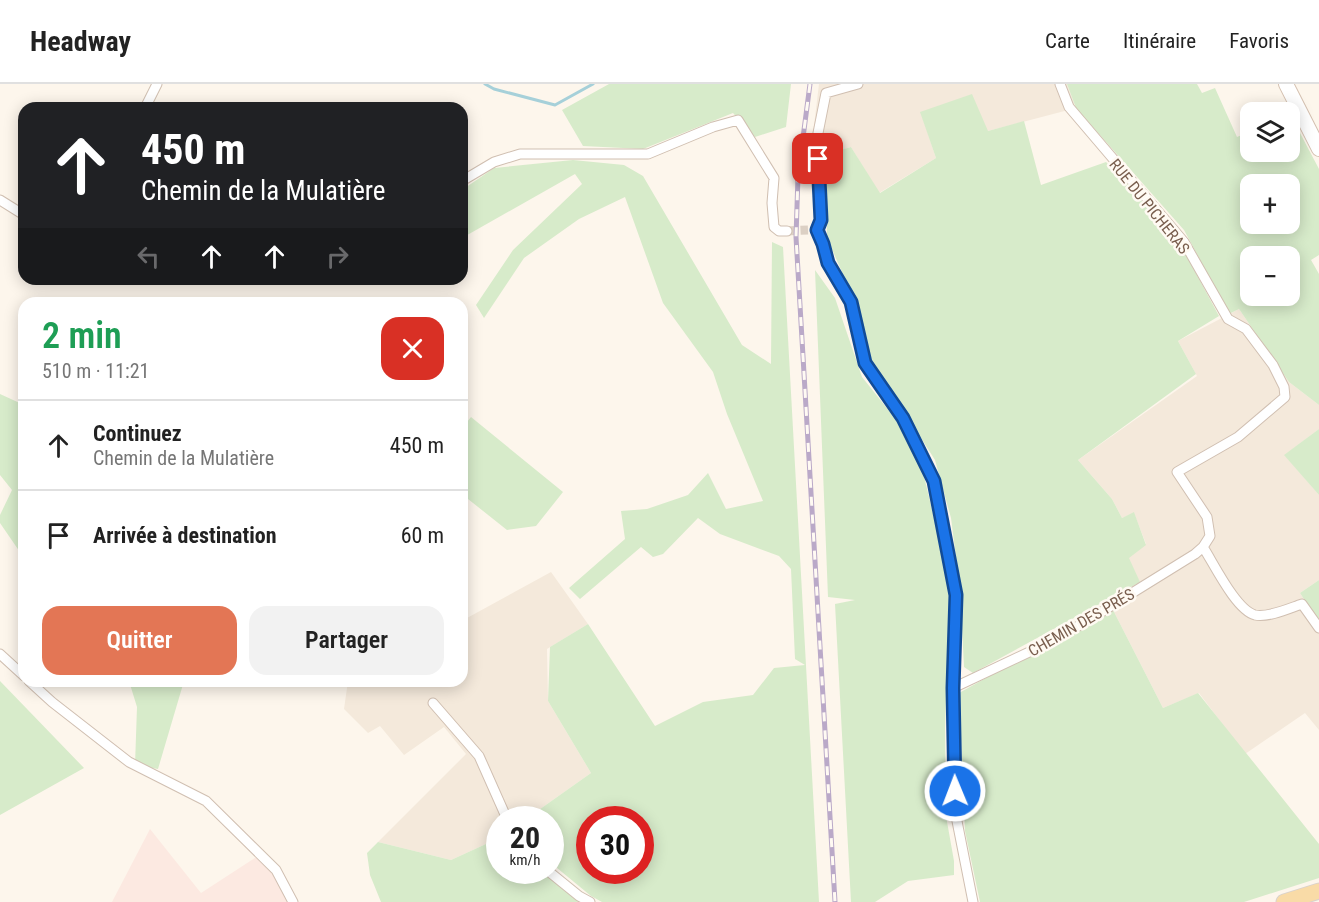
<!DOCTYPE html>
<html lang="fr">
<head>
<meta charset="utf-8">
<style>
	:root { --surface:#fff; --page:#f2f2f2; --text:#222; --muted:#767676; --line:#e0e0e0; --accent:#e37655 }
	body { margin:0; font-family:"Roboto Condensed",sans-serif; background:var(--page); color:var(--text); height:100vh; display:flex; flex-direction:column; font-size:22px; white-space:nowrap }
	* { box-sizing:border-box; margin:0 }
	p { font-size:20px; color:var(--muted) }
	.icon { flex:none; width:33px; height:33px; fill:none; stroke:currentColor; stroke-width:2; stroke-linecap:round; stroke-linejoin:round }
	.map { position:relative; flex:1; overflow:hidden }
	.sheet { position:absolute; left:18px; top:213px; width:450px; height:390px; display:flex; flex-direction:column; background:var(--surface); border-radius:18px; box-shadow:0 3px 15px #0003 }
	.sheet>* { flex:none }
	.guide { position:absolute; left:18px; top:18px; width:450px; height:183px; border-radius:18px; box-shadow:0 3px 15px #0003; background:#202124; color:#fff; overflow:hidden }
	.fabs { position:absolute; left:1240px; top:18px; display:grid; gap:12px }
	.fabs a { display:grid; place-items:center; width:60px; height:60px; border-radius:12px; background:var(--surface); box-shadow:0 3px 15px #0003; font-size:30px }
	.speed { position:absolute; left:486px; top:722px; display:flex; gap:12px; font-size:30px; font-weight:700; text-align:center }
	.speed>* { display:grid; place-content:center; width:78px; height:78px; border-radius:50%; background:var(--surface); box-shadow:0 3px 15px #0003; line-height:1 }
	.speed small { font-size:15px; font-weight:400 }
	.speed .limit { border:9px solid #d22; background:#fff; color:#111 }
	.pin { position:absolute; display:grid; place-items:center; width:51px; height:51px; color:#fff; margin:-26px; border-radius:12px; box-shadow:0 3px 9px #0006 }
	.me { position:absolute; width:66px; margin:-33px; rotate:359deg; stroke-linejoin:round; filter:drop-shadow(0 0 4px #0008) }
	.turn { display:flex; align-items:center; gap:21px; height:126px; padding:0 24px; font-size:27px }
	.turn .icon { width:78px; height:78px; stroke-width:2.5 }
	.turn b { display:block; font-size:42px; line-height:51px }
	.lanes { display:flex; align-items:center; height:57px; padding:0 24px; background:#0003; justify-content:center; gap:30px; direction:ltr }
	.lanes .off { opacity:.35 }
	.round { display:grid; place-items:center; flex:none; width:63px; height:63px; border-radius:18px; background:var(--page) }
	.overview { display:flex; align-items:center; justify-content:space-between; height:102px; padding:0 24px }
	h1 { font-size:36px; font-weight:600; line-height:45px; color:#1e9e55 }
	.cta { display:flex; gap:12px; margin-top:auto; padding:12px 24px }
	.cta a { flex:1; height:69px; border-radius:18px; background:var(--accent); color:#fff; font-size:24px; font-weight:600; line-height:69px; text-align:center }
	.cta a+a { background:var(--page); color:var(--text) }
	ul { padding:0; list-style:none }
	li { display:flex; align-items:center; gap:18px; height:90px; padding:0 24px; border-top:2px solid var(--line) }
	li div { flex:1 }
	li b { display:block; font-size:22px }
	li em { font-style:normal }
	header { display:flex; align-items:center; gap:36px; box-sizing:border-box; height:84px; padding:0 30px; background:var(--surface); border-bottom:2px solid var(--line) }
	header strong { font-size:28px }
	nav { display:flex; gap:33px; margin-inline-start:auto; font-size:21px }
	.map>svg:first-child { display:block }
</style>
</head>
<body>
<header>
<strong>Headway</strong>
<nav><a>Carte</a><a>Itinéraire</a><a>Favoris</a></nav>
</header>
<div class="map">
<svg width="1319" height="818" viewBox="0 0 1319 818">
	<rect width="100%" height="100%" fill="#fdf6ec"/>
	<path fill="#f4e9db" d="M819,0H1067L1076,24L988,47L921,29L936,74L879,109L851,63L810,75Z
		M1239,225L1289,298L1319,321V345L1285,371L1319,411V496L1300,509L1319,538V646L1305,629L1245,670L1199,609L1163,624L1112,524L1140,499L1128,473L1146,460L1134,429L1122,434L1112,415L1078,376L1197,292L1178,257Z
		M551,488L588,540L547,565L548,617L591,689L526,735H500L499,754L451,776L378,758L466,670L444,643L404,671L380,642L368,649L344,625L348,597H462V528L467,534Z"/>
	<path fill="#fce9e1" d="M150,745L201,809L258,772L295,818H112Z"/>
	<path fill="#d7ebca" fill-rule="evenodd" d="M609,0H791L786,43L755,53L733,29L643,65L583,62L562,26Z
		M1067,0H1197L1202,9L1215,4L1237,53L1251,47V68H1290V30L1319,85V171L1311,176L1319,190V321L1289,298L1239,225L1229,230L1184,146L1076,24ZM1251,100H1290V140H1251ZM1251,172H1290V212H1251Z
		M972,10L988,47L1024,37L1041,101L1106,78L1171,143L1219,232L1178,257L1196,290L1078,376L1112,415L1122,434L1134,428L1146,461L1129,474L1140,498L973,589L964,583L960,505L951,434L935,376L870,274L857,222L827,154L826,70L851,63L880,109L936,74L920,28Z
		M573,76L624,81L643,92L742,261L771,280L772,158L783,163L819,818H602L591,812L551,779L550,735H526L591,689L548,617L550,563L588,540L655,642L703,618L753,611L774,584L805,581L795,575L791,485L779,472L720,450L698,434L663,470L653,473L641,463L580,515L569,504L625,455L621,427L647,425L688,411L708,389L726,425L763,417L727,330L713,288L663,219L625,113L579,135L524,174L484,234L476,221L513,166L582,100L575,90L462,154V106L494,84ZM590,735H640V786H590Z
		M815,186L835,214L862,293L898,338L924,392L950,501L945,644L946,732L954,777V791L908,797L875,818H851L835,520L855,516L828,513Z
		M0,310L24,321V474L0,439V431L12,406L0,391Z
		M471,333L563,408L536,442L507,446L468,415L462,421V344Z
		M1319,345V411L1284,371Z
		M1319,496V538L1300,509Z
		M1112,524L1163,624L1198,609L1319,760V794L1244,818H980L965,747L959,609Z
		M0,597L84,684L0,731Z
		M129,597H184L158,685L135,681L137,623Z
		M499,754L500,786H544L586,818H381L370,791L367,769L378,758L451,776Z"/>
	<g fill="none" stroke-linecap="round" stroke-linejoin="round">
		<path stroke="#a6d0d9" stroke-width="3" d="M485,0L494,5L555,21L593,0"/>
		<path stroke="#dcd0c4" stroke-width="9" stroke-dasharray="9 4.5" stroke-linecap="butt" d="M787,147L808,146"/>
		<defs>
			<path id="street" d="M145,24L157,0
				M462,97L494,78L520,70H648L713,43L738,36L774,94L772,119L774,143L779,147H787
				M0,116L24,131
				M817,146L823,160L828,179L851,218L865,279L903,334L934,397L956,511L953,604L955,727L973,818
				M817,146L821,136L818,49L826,9L858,0
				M1203,463C1214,480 1236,526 1255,531C1268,534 1290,524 1302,520L1319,544
				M0,570L24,592
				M29,597L52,618L129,678L206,717L276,786L293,818
				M953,604L1044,561L1082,540L1195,470L1203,463L1210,452L1207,433L1177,388L1238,353L1285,313L1284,303L1273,281L1246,245L1228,235L1184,158L1069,23L1060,0
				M433,619L479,672L507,735
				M547,786L579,812L590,818"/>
			<path id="secondary" d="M1286,0L1319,65"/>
			<path id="primary" d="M1284,818L1319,807"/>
		</defs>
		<use href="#street" stroke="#d0bfb1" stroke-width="11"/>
		<use href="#secondary" stroke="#d5c1b1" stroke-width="16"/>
		<use href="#primary" stroke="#d9d2cd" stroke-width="17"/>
		<use href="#street" stroke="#fff" stroke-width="9"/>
		<use href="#secondary" stroke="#fff" stroke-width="14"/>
		<use href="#primary" stroke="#f9dba7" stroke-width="15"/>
		<defs>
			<path id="rail" d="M810,0L798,92L796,153L835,818"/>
		</defs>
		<use href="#rail" stroke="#baa9c8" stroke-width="5"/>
		<use href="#rail" stroke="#fffaf3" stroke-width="3" stroke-dasharray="9" stroke-linecap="butt"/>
	</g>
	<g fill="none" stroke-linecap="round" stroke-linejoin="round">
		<defs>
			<path id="route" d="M818,75L821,136L817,146L823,160L828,179L851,218L865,279L903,334L934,397L956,511L953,604L955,707"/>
		</defs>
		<use href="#route" stroke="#114b97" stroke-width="15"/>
		<use href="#route" stroke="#1a73e8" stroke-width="10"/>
	</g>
	<g text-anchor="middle" stroke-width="5" stroke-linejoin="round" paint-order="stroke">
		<g font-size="16" fill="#795e4e" stroke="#fffaf3">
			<text transform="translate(1150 122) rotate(51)" y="6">RUE DU PICHERAS</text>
			<text transform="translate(1081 538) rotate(-30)" y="6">CHEMIN DES PRÉS</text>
		</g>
	</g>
</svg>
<div class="fabs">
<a><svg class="icon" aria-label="layers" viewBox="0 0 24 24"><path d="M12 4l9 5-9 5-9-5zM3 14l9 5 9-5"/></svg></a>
<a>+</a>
<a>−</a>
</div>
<div class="speed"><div>20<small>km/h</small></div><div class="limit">30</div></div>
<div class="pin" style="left:818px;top:75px;background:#d93025"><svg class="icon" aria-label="arrive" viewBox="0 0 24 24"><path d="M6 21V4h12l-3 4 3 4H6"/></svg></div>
<svg class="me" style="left:955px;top:707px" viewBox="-20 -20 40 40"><circle r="17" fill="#1a73e8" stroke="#fff" stroke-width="3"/><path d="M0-11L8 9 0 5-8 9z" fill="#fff"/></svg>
<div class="guide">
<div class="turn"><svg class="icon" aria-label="ahead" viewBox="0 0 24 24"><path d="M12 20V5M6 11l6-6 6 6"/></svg><div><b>450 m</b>Chemin de la Mulatière</div></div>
<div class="lanes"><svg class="icon off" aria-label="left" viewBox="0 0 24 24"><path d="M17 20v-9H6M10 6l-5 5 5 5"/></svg><svg class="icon" aria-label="ahead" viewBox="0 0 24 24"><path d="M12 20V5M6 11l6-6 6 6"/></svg><svg class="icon" aria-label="ahead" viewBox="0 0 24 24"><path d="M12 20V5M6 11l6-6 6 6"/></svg><svg class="icon off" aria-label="right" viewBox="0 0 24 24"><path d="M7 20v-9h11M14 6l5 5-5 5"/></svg></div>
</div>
<section class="sheet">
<div class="overview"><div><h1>2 min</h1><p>510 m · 11:21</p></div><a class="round" style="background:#d93025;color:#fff"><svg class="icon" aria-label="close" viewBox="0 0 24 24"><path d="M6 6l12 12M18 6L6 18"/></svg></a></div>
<ul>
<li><svg class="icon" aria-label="ahead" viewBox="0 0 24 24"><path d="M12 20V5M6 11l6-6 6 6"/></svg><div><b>Continuez</b><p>Chemin de la Mulatière</p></div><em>450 m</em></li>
<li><svg class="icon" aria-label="arrive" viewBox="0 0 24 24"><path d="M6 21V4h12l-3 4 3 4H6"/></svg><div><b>Arrivée à destination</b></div><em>60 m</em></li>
</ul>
<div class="cta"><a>Quitter</a><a>Partager</a></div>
</section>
</div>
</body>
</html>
